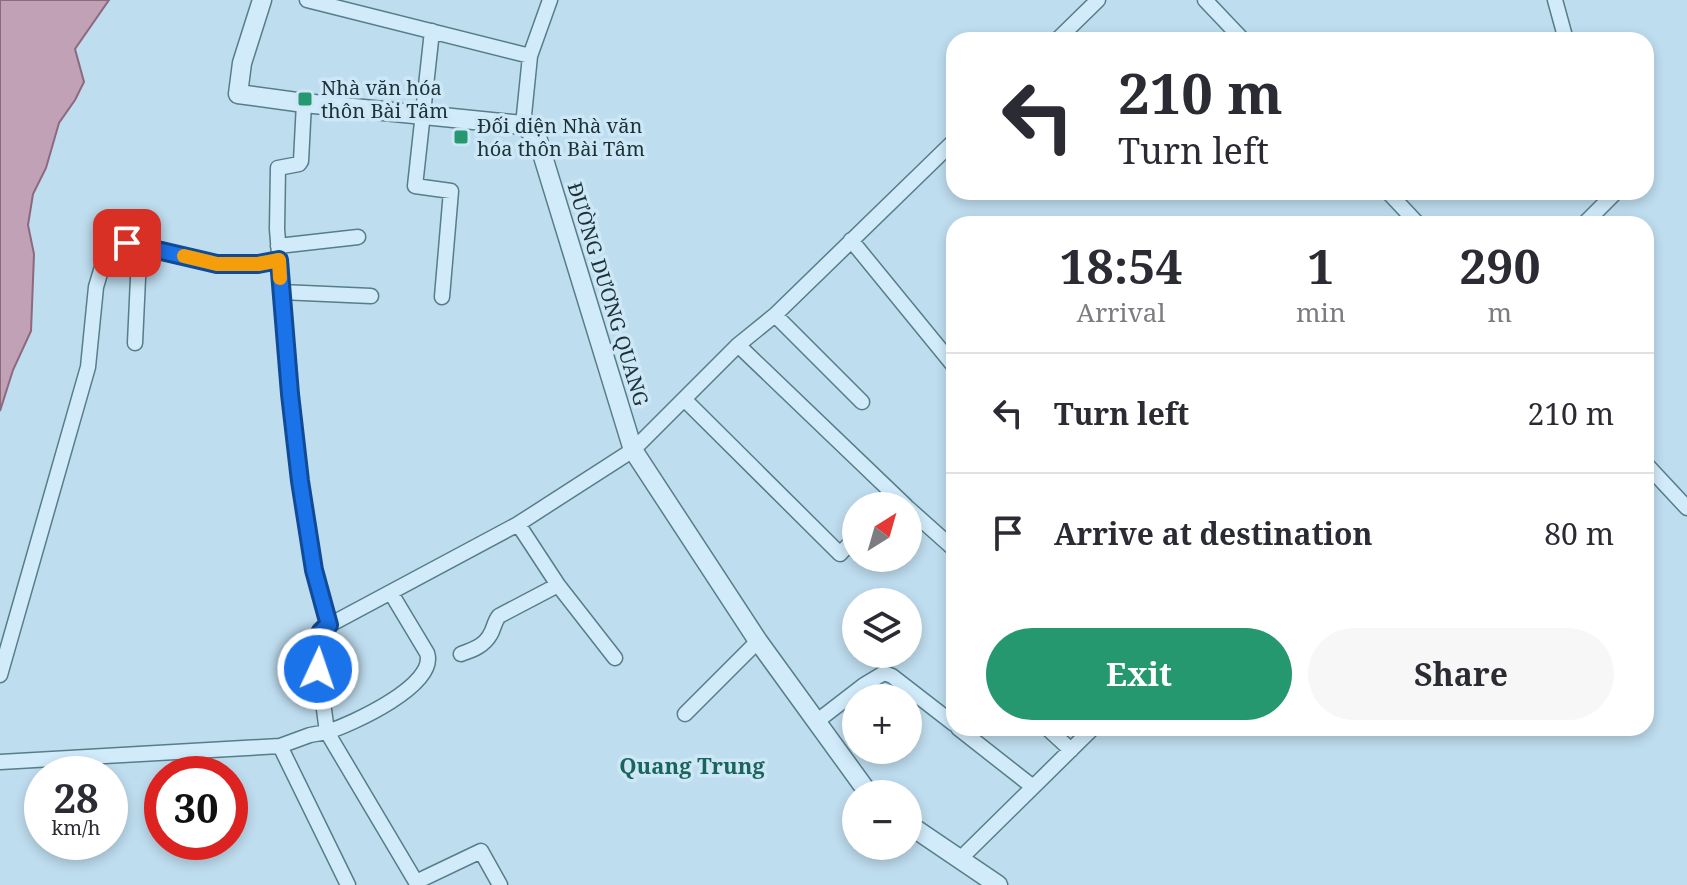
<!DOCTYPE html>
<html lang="en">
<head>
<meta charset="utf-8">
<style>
	:root { --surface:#fff; --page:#f7f7f7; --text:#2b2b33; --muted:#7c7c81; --line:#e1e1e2; --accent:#259870 }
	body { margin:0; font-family:"Noto Serif",serif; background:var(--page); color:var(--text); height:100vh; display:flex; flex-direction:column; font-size:30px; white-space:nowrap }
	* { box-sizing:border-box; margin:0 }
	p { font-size:26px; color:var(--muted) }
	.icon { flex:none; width:44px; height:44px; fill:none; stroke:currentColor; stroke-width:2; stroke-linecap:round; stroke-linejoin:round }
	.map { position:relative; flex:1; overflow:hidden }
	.panel { position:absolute; left:946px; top:216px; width:708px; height:520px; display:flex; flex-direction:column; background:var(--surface); border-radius:24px; box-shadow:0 4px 12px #0003 }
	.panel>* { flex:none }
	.banner { position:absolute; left:946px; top:32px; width:708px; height:168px; border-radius:24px; box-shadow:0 4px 12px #0003; background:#fff; color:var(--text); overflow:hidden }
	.needle { width:52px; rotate:37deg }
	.fabs { position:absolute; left:842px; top:492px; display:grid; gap:16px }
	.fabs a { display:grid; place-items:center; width:80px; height:80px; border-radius:50%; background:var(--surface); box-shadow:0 4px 12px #0003; font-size:40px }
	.speed { position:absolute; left:24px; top:756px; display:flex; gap:16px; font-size:40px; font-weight:700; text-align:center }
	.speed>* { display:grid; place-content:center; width:104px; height:104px; border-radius:50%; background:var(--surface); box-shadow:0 4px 12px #0003; line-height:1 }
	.speed small { font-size:20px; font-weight:400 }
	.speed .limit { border:12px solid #d22; background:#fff; color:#111 }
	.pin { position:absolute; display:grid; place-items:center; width:68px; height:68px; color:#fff; margin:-34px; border-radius:16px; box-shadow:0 4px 12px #0006 }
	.me { position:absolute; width:88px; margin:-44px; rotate:3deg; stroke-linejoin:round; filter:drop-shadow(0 0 6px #0008) }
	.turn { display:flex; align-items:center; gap:28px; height:168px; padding:0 40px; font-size:36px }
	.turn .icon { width:104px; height:104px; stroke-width:2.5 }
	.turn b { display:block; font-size:56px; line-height:68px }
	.eta { display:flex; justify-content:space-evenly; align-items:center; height:136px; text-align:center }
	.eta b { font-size:48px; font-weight:700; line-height:56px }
	.cta { display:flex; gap:16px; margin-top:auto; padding:16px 40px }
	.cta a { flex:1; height:92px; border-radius:48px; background:var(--accent); color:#fff; font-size:32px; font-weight:700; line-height:92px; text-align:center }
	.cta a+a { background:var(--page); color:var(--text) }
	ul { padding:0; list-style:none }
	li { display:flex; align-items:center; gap:24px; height:120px; padding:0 40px; border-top:2px solid var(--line) }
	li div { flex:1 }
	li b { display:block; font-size:30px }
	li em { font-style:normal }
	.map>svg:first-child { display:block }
</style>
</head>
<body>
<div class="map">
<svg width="1687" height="885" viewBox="0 0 1687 885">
	<rect width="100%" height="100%" fill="#beddef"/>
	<path fill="#c0a1b5" stroke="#8e697e" stroke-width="2" d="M0,0H109L75,49L84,82L75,100L59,123L46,168L33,194L28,225L34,254L31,331L13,370L0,411Z"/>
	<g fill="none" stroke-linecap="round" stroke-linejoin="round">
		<defs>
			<path id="minor" d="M307,0L530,56L523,125
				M1205,0L1243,40
				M1555,0L1566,40
				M432,31L415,186L451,191L442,297
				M1057,40L1098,0
				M530,56L550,0
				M304,103L301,161L299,164L278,168L277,229L290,394L300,481L314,570L329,625
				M1388,192L1418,224
				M1584,224L1616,192
				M851,240L954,366
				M278,246L358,237
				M281,292L371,296
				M775,315L862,402
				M135,343L138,278L144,247
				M738,345L906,506
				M684,399L840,554L856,537
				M1646,464L1687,508
				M908,508L954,549
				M518,524L558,585L615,658
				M391,593L427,653C438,685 352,724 327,732L416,882L481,851L500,885
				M461,654C472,650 484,646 490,635C494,629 494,622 499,616L558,585
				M0,675L88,367L96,287L110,240L217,264H258L279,260
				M685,714L758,641
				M816,722L864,685L884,673L892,676L954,724
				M958,728L1033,787
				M1047,728L1071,750
				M0,762L280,746
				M960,859L1093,728
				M348,885L280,746L310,735L327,732L315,642L320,630L518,524L633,450L738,345L775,315L954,141"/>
			<path id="tertiary" d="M262,0L242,63L238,94L304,103L523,125L537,137L633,450L758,641L869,794
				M908,824L998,885"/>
		</defs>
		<use href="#minor" stroke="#567e87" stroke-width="17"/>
		<use href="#tertiary" stroke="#567e87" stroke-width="21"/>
		<use href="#minor" stroke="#d1ebfa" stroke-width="14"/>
		<use href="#tertiary" stroke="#d1ebfa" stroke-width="18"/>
	</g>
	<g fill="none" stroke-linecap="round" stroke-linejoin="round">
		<defs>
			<path id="route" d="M127,243L217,264H258L279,260L290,394L300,481L314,570L329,625C311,635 316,651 318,669"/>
		</defs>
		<use href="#route" stroke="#114b97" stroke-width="20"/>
		<use href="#route" stroke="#1a73e8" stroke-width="14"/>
		<path stroke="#f59e0b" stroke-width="14" d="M184,256L217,264H258L279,260L280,278"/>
	</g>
	<g fill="#259870" stroke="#cde7f6" stroke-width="3">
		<rect x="297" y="91" width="16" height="16" rx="4"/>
		<rect x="453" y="129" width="16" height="16" rx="4"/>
	</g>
	<g text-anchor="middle" stroke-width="7" stroke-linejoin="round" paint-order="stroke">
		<g font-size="20" fill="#1b3236" stroke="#cde7f6" text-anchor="start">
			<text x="321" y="95">Nhà văn hóa<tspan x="321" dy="23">thôn Bài Tâm</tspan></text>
			<text x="477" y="133">Đối diện Nhà văn<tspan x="477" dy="23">hóa thôn Bài Tâm</tspan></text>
		</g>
		<g font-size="20" fill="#1b3236" stroke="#cde7f6">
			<text transform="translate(608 294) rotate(73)" y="7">ĐƯỜNG DƯƠNG QUANG</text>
		</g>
		<g font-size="22" font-weight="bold" fill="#19645b" stroke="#cde7f6">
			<text x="692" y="774">Quang Trung</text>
		</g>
	</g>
</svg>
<div class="fabs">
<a><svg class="needle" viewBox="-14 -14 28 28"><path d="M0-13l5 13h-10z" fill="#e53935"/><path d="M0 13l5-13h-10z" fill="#7c7c81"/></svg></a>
<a><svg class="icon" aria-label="layers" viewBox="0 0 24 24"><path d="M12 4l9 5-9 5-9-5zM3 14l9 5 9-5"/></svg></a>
<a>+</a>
<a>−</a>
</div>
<div class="speed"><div>28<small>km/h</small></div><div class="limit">30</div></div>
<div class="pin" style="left:127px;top:243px;background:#d93025"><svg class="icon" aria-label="arrive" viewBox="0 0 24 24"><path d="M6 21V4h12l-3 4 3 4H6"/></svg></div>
<svg class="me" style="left:318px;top:669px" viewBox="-20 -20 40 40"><circle r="17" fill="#1a73e8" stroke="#fff" stroke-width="3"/><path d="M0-11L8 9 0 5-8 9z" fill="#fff"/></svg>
<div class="banner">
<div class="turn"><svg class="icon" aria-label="left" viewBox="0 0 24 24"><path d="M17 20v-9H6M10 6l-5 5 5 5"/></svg><div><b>210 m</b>Turn left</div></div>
</div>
<section class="panel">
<div class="eta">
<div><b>18:54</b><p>Arrival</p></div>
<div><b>1</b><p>min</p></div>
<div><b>290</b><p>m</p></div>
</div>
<ul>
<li><svg class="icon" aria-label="left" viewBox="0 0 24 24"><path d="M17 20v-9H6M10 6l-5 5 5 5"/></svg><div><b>Turn left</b></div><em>210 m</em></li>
<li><svg class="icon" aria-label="arrive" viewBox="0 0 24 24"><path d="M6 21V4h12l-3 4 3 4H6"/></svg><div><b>Arrive at destination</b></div><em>80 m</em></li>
</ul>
<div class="cta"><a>Exit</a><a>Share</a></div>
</section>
</div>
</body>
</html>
